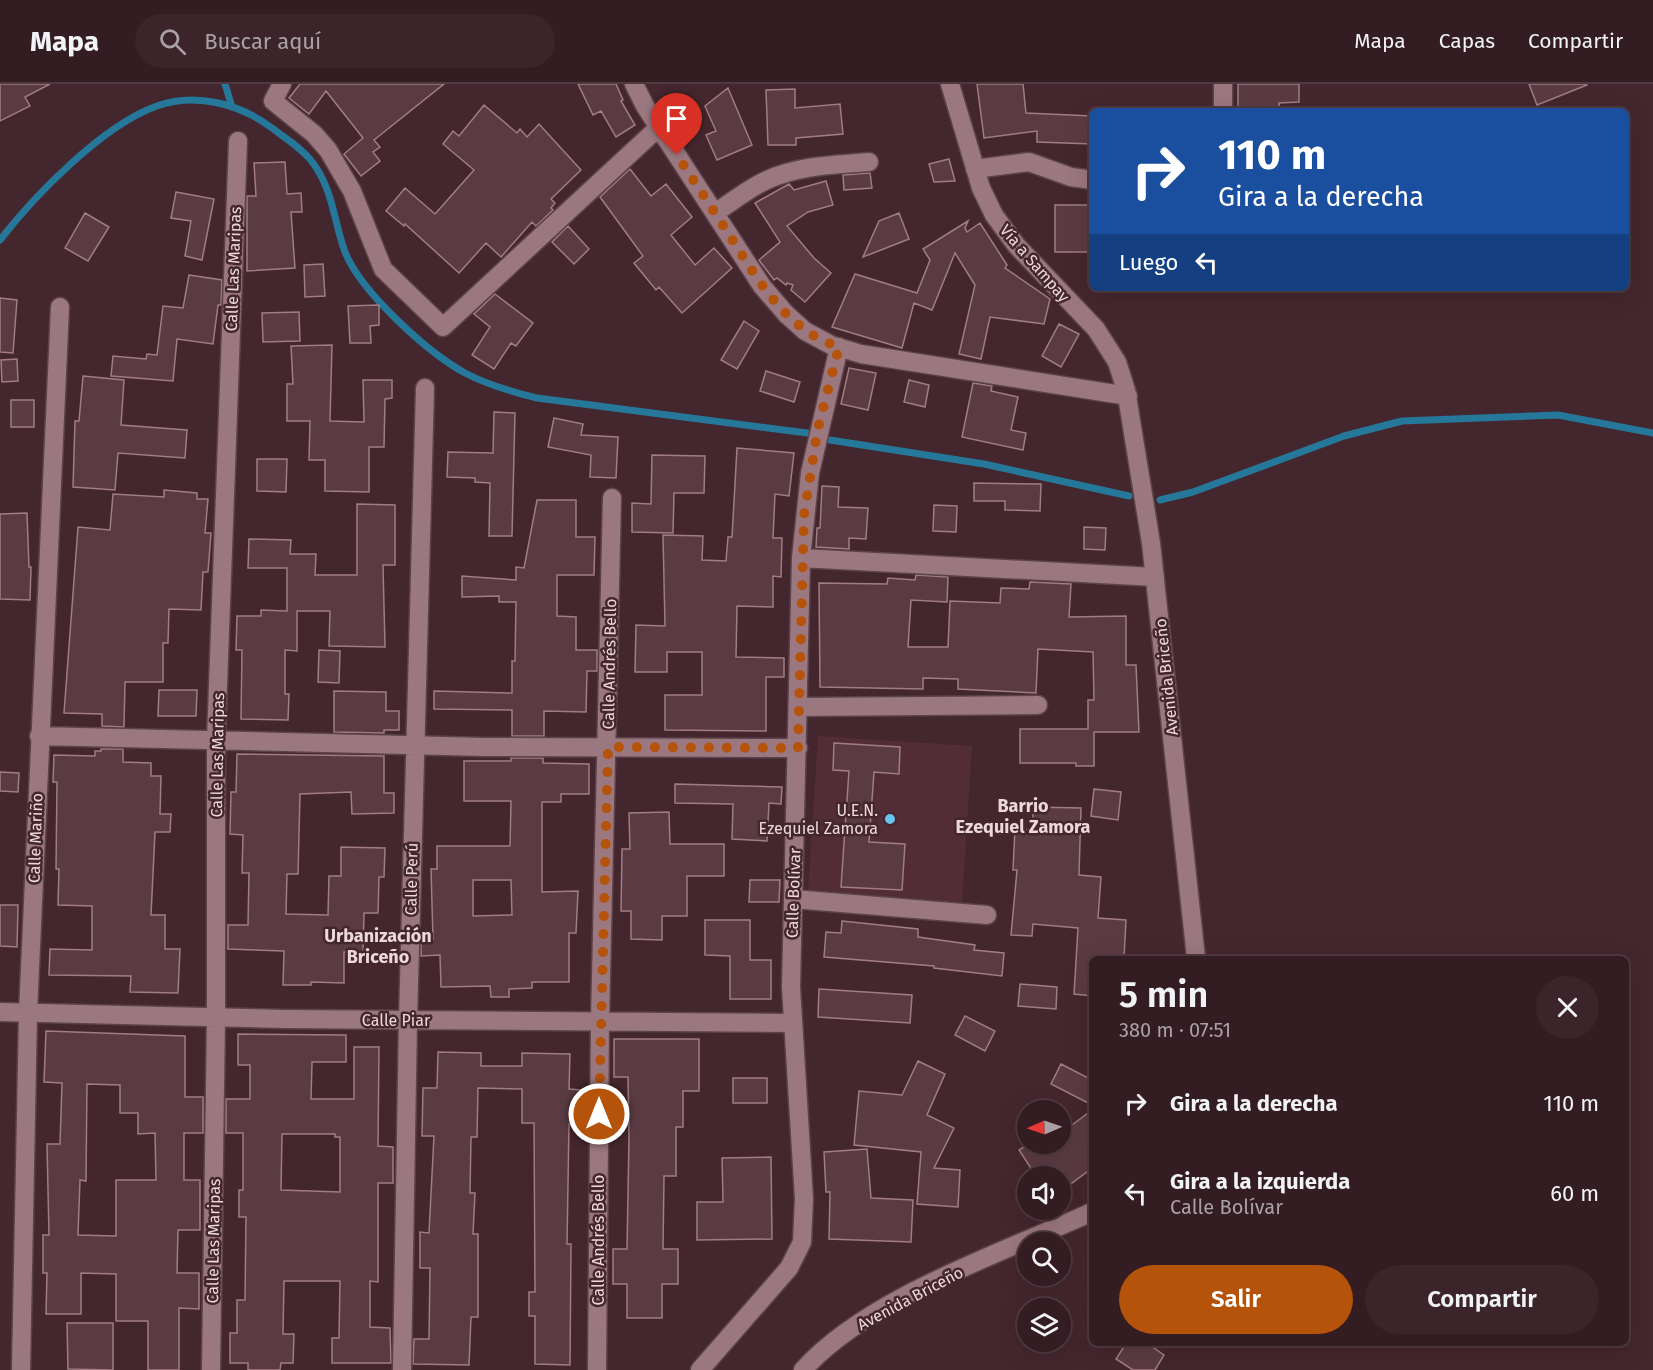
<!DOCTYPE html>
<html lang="es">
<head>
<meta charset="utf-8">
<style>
	:root { --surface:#331c22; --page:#3b252a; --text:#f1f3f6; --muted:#a9a1a5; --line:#4e3a40; --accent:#b45309 }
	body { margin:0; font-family:"Fira Sans",sans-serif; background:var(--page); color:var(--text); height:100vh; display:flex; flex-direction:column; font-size:22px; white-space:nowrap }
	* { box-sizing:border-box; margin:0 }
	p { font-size:20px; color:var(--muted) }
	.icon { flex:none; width:33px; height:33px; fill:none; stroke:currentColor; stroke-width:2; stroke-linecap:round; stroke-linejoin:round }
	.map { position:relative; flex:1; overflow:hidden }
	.sheet { position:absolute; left:1089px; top:872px; width:540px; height:390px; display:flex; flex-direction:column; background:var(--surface); border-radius:9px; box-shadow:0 6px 24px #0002,0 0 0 2px var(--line) }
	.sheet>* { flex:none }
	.guide { position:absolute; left:1089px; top:24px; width:540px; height:183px; border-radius:9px; box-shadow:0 6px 24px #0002,0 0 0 2px var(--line); background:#1a4fa0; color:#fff; overflow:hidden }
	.needle { width:39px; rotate:268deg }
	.fabs { position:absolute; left:1017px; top:1016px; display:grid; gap:12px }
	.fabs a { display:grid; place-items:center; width:54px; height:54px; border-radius:50%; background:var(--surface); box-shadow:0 6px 24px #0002,0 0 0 2px var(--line); font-size:30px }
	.pin { position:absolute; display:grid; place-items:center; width:51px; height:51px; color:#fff; margin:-62px -26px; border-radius:50% 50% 50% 0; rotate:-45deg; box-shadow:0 0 6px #0007 }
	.pin .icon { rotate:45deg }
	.me { position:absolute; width:66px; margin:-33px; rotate:0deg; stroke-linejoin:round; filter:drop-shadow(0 0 4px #0008) }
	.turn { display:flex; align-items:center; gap:21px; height:126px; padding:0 30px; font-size:27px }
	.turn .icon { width:78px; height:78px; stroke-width:2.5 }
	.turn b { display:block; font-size:42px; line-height:51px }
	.then { display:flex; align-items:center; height:57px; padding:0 30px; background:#0003; gap:12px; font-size:22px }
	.round { display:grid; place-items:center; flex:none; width:63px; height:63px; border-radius:32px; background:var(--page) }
	.overview { display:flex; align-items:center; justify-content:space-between; height:102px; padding:0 30px }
	h1 { font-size:36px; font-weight:600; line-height:45px }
	.cta { display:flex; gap:12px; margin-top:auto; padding:12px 30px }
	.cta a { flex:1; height:69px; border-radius:36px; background:var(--accent); color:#fff; font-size:24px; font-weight:600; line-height:69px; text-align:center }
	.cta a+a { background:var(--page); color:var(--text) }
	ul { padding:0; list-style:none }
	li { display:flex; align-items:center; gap:18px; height:90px; padding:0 30px }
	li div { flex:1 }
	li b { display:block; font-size:22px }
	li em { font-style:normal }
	header { display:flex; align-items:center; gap:36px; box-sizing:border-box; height:84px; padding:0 30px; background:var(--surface); border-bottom:2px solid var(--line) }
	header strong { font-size:28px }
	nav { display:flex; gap:33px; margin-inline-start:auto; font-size:21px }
	.search { width:420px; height:54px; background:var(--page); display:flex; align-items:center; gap:15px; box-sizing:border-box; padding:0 21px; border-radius:33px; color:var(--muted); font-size:22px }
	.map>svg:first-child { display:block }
</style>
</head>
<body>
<header>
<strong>Mapa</strong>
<div class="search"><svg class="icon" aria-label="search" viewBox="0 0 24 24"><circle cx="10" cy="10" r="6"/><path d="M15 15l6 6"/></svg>Buscar aquí</div>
<nav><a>Mapa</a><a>Capas</a><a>Compartir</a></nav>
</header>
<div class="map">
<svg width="1653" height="1286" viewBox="0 0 1653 1286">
	<rect width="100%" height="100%" fill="#44262e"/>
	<path fill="#522d37" d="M818,652L972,662L962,819L808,808Z"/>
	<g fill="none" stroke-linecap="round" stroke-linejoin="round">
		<path stroke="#25789a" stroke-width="7" d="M225,0L232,23
			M0,156C35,111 103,41 157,22C196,8 240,20 272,44C286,55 303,65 313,79C333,106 334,138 345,168C361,208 427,268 465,289C488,301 512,308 537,314L807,349
			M830,356L984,380L1129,412
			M1160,416L1193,408L1344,352L1402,337L1558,331L1653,349"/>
	</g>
	<path fill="#5b3b43" stroke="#a17c85" stroke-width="1.5" fill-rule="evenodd" d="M0,0H50L25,13L30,22L0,37Z
		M300,0H444L374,56L380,63L373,68L380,77L361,92L344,70L363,54L326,7L309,30L289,14Z
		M578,0H616L623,16L621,17L635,41L616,53L601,27L593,31Z
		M977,0H1023L1026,29L1092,32V60L1037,58V47L984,54Z
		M1238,0H1299V18L1279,19L1280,27H1238Z
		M1529,0H1586L1587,1L1537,21Z
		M728,4L752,61L717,76L706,51L716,47L705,22Z
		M795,5V24L840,20L843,50L796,54V61H768L766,6Z
		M484,21L517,49L520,45L527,53L539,40L581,86L551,115L555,119L551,124L553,126L536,142L532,138L501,173L486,159L459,189L405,140L404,142L386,127L405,104L435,130L474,86L443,60L453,47L459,52Z
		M949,75L955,97L934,98L929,80Z
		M285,78L287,110L301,109L302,128H291L295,184L247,187V112H256L254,79Z
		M630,85L651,112L666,100L692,133L671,151L695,181L714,164L732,184L682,229L659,203L656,206L634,179L643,172L600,113Z
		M870,89L872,104L844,106L843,91Z
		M826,97L833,121L808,128L787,142L814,174L831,189L805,218L791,206L793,201L787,199L786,201L777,194L774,196L759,176L780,158L755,119L789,100L794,106Z
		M176,108L214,115L202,176L185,172L191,137L171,134Z
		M1055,121H1092V168H1055Z
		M85,129L109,143L88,177L65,164Z
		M899,129L909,155L863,173L879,137Z
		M968,137L965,144L967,148L980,139L1007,181L1005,184L1050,215L1044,240L990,233L981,275L959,270L975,201L955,169L932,226L914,219L902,264L832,243L855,190L917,209L930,176L923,165Z
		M568,142L589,165L574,180L552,158Z
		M323,180L325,212L305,213L304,181Z
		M189,191L222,196L221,221H218L213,260L177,255L173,297L111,292L113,272L146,275L147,270L157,271L163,222L183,224Z
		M495,210L533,239L516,262L511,259L494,285L472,271L490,243L474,230Z
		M0,214L17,216L13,269L0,268Z
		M379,221V241L370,242L371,259H350L348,222Z
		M299,228L300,257L263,258L262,229Z
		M744,237L759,247L737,285L721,276Z
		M1059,240L1079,250L1061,283L1042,272Z
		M332,261L330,337L364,338L363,296H392V314L385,315L384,363H369V408L325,407V376H309L310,337H287V300H293L291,262Z
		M17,275L18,297L2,298L1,276Z
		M849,284L876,289L868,326L841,320Z
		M766,287L800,298L794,318L760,307Z
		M83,292L124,296L121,341L187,346L185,374L118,369L115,406L73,403L75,337H79Z
		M909,296L929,301L925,323L904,318Z
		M973,299L992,302L991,307L1018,313L1011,346L1026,349L1023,366L962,353Z
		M11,316H34V343H11Z
		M494,328L515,329L512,452H489L490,399L475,398V394L447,393L448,368L493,369Z
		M554,334L583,340L581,351L618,353L616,394L590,393L591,371L548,363Z
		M737,364L794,369L789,412L775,410L773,454H782L781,493L773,492V523L737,522L736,573L784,574V593H766V647L665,646V611H702V568H667V588H635L636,541L665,542L663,451L703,452L702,476L726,477L728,453H732Z
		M652,371L705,372L704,409H674L673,449L632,448V419L651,420Z
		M257,375H287L286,408L257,407Z
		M974,399L1041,400L1040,427L1005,426V417H974Z
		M822,402L839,403L838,423L868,424L866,455L849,454V465L816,463L817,444H820Z
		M164,406L197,409V415H208L205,449H211L208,488H203L201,526L169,525L168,559H163V598H125L124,643L102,642V630L64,629L78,443L110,446L113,410L164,413Z
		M537,416H576V453H595L594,491H557V532L576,533V566H597V587H587L586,628L544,627V652H512V626L434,625V607L512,609V577H515L516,518H499V512L462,513V492L516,496V483L524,484Z
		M357,420L395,421V481H383L385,563L329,562L330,527H297V567L285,566V610H289L288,636L241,635L242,566H236L237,532H261V526L287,527V484H248L249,455L291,456L290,470H316L315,491H357Z
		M934,421L957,422L956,448L933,447Z
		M27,429L29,483H31L30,516L0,515V430Z
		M1084,443L1106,444L1105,466L1084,465Z
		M916,491L948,493L947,518L911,516L908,563H948L950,517L1000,519L1001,504L1029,505L1030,498L1071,500L1069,533L1126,532V581H1136L1139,648H1094V682H1076V679H1020V645H1088V616H1094L1093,568L1038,565L1036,609L958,605V595L923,594V605L820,603L819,499L887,500L888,494L915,496Z
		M319,566L340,567L339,599L318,598Z
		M159,606H197L196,632H158Z
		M334,607L386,608V627H399V646H384V649L334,648Z
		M834,659L900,663L899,690L874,688L869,758L905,760L902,806L841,803L849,687L833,686Z
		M101,665H123V678L151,679V692H161L160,730H171L170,748H155L151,831H165V865H180L178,909L130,908L131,892L49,891L50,865L92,866V822L58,821L59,785H56L57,698H53L54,671L95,672V667H101Z
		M237,670L384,672V709H394V729L352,730L351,708L300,710L298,790H287L286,830L328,831L329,792H341V763L385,764L384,793H379L378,829H364L363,868H344V899L311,898V901H283L284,867L228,865V841H248L249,789H242L243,751L230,750L231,708H236Z
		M511,674H543V679L589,680V710H561V718H542V808L578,807L576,849H569V898H532V904L509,905V913H491L490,902L441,903L440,871L421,872V856L433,855L431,785H437V762H510L511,717H464V677H511ZM473,796H511L512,831L473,832Z
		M0,688L19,689L18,708L0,707Z
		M675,700L782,703L781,720L769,719L767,757L732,755L733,720L675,719Z
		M1094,705L1121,708L1118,736L1091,732Z
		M1033,723L1081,724L1079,791L1101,793L1098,834L1126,836L1124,874H1092V912L1074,910L1078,844L1033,840L1032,852L1011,851L1017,786H1013L1015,745L1033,746Z
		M669,728L670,760H724V792H687V832H662V856L631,855V827H621L622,765H630L629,729Z
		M750,796H780L779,818H749Z
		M0,821H18L17,863L0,862Z
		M705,836H750V876H771V915H730V872L705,871Z
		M842,837L918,845V853L975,861L974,866L1004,869L1002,892L934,884V882L824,873L826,848L841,849Z
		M1020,900L1057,903L1056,925L1018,922Z
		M819,905L912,911L910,939L818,933Z
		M965,932L995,947L985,967L955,951Z
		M46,947L185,952V1013H203V1049H184V1096H200V1146H178L177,1189H199V1225L179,1224V1286H148V1237H116V1190L81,1189V1230H46L47,1189H43V1151H49L47,1060H60L62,999L44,998ZM87,1000L120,1001V1029H138V1050L155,1049L156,1096H116V1152L78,1151L80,1096L86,1097Z
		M238,950L346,951V978H312L311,1015H354V963H379L378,1062L393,1063V1099H378V1198L370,1197V1243L390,1244L391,1279H332V1254H339L340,1197H284L283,1250H294L293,1279H281L280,1286H248V1279H230V1249H237V1216H245L246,1133H239V1106H243V1049H226V1015H250V981H238ZM282,1050H335V1053H340V1108L281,1106Z
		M614,955H699V1007H683V1043H676V1092H664L663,1165H678V1200H662V1234H627V1200H613V1165H627L629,1054L628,993H614Z
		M438,968L481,969V982H522V969L570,970L569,1005L581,1006V1040H569L567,1160H571L570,1281L535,1280V1232H529V1208H535L534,1039H522V1005L478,1004L477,1053H471L470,1109H475L473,1150H478V1233H471L469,1281L413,1280L414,1255H429L430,1184H420V1148L429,1149L434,1052H422L423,1004H437Z
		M918,977L945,990L927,1031L954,1044L934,1084L960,1086L958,1123L917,1120L921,1068L854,1061L859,1007L902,1011Z
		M1061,980L1092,996V1021L1051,1000Z
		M733,994H767V1019H733Z
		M1092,1026V1084L1060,1108V1092H1036L1019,1066L1030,1059H1060V1050Z
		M867,1065L871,1114L913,1116L911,1158L829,1155L830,1108H826L824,1068Z
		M771,1073L772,1155L697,1156V1118H723L722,1074Z
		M67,1239H113V1286L68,1285Z
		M1127,1258H1145L1164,1271L1155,1286H1133L1116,1275Z"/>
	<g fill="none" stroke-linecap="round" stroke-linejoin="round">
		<defs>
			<path id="street" d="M282,0L273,17L314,50L328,66L352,107L383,185L443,243L659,43
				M634,0L645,22L762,202L786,230L805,247L831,261L861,270L1128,312
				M950,0L981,104L994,131L1016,161L1096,245L1117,278L1126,306L1151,459L1196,874
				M1223,0V27
				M975,85L1029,78L1071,93L1092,96
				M715,129C732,118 749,104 767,96C799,81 835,81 869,78
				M801,474L1155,493
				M799,623L1038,621
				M39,652L485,663L798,664
				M793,815L987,831
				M0,928L285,935L792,939
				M21,1286L28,929L60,223
				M211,1286L216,933V656L238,57
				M402,1286L408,936L425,304
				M597,1286L600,937L612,414
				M700,1286L789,1184L802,1158L804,1115L791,903L801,474L810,389L839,263
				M803,1286C867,1214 1004,1168 1092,1128"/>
		</defs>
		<use href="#street" stroke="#5c4349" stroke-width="21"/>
		<use href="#street" stroke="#9b777f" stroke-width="18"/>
	</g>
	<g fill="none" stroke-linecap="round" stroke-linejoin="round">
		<path stroke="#b45309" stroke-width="10" stroke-dasharray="0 18" d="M599,1030L608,663L798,664L804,431L818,344L839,263C785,246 757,194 728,149C711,123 694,97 677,71"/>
	</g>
	<circle fill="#66c4ef" stroke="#44262e" stroke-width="2" cx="890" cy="735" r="6"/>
	<g text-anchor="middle" stroke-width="5" stroke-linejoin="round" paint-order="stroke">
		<g font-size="16" fill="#edd8dc" stroke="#44262e">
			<text transform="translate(1035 179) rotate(49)" y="6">Vía a Sampay</text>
			<text transform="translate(233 185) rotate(-88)" y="6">Calle Las Maripas</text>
			<text transform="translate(609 580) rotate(-89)" y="6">Calle Andrés Bello</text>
			<text transform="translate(1166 593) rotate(-96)" y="6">Avenida Briceño</text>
			<text transform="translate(217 671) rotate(-89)" y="6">Calle Las Maripas</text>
			<text transform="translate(35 754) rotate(-88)" y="6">Calle Mariño</text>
			<text transform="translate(411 795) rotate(-89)" y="6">Calle Perú</text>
			<text transform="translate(793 809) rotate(-88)" y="6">Calle Bolívar</text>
			<text x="396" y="942">Calle Piar</text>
			<text transform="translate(598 1156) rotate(-90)" y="6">Calle Andrés Bello</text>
			<text transform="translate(213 1157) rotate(-89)" y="6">Calle Las Maripas</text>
			<text transform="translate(910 1214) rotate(-28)" y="6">Avenida Briceño</text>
		</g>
		<g font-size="16" fill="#edd8dc" stroke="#44262e" text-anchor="end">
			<text x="878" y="732">U.E.N.<tspan x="878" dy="18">Ezequiel Zamora</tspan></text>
		</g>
		<g font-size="18" font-weight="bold" fill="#edd8dc" stroke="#44262e">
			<text x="1023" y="728">Barrio<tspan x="1023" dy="21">Ezequiel Zamora</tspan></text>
			<text x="378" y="858">Urbanización<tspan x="378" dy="21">Briceño</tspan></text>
		</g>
	</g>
</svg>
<div class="fabs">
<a><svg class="needle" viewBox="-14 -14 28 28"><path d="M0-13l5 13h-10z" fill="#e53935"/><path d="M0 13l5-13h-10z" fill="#a9a1a5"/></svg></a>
<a><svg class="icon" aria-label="sound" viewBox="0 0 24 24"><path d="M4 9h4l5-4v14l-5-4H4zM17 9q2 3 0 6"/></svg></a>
<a><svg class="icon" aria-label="search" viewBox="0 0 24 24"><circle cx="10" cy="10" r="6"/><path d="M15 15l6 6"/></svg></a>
<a><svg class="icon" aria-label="layers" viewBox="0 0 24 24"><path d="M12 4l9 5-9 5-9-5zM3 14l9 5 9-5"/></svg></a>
</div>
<div class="pin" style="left:677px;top:71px;background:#d93025"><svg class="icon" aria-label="arrive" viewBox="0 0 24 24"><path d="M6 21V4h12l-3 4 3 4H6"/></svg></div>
<svg class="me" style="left:599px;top:1030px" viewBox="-20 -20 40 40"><circle r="17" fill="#b45309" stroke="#fff" stroke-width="3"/><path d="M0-11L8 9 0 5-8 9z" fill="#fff"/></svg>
<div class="guide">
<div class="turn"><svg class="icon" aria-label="right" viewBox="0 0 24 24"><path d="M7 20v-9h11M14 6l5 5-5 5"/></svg><div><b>110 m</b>Gira a la derecha</div></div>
<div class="then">Luego<svg class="icon" aria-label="left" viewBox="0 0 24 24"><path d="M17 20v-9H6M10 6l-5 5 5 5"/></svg></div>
</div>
<section class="sheet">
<div class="overview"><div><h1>5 min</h1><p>380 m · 07:51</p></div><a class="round"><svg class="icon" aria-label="close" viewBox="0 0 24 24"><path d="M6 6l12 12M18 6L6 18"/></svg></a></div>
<ul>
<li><svg class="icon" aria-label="right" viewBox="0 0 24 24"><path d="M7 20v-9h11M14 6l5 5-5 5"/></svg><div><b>Gira a la derecha</b></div><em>110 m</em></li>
<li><svg class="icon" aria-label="left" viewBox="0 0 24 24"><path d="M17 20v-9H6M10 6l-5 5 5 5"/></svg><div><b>Gira a la izquierda</b><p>Calle Bolívar</p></div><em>60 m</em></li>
</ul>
<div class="cta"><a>Salir</a><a>Compartir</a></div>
</section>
</div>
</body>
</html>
